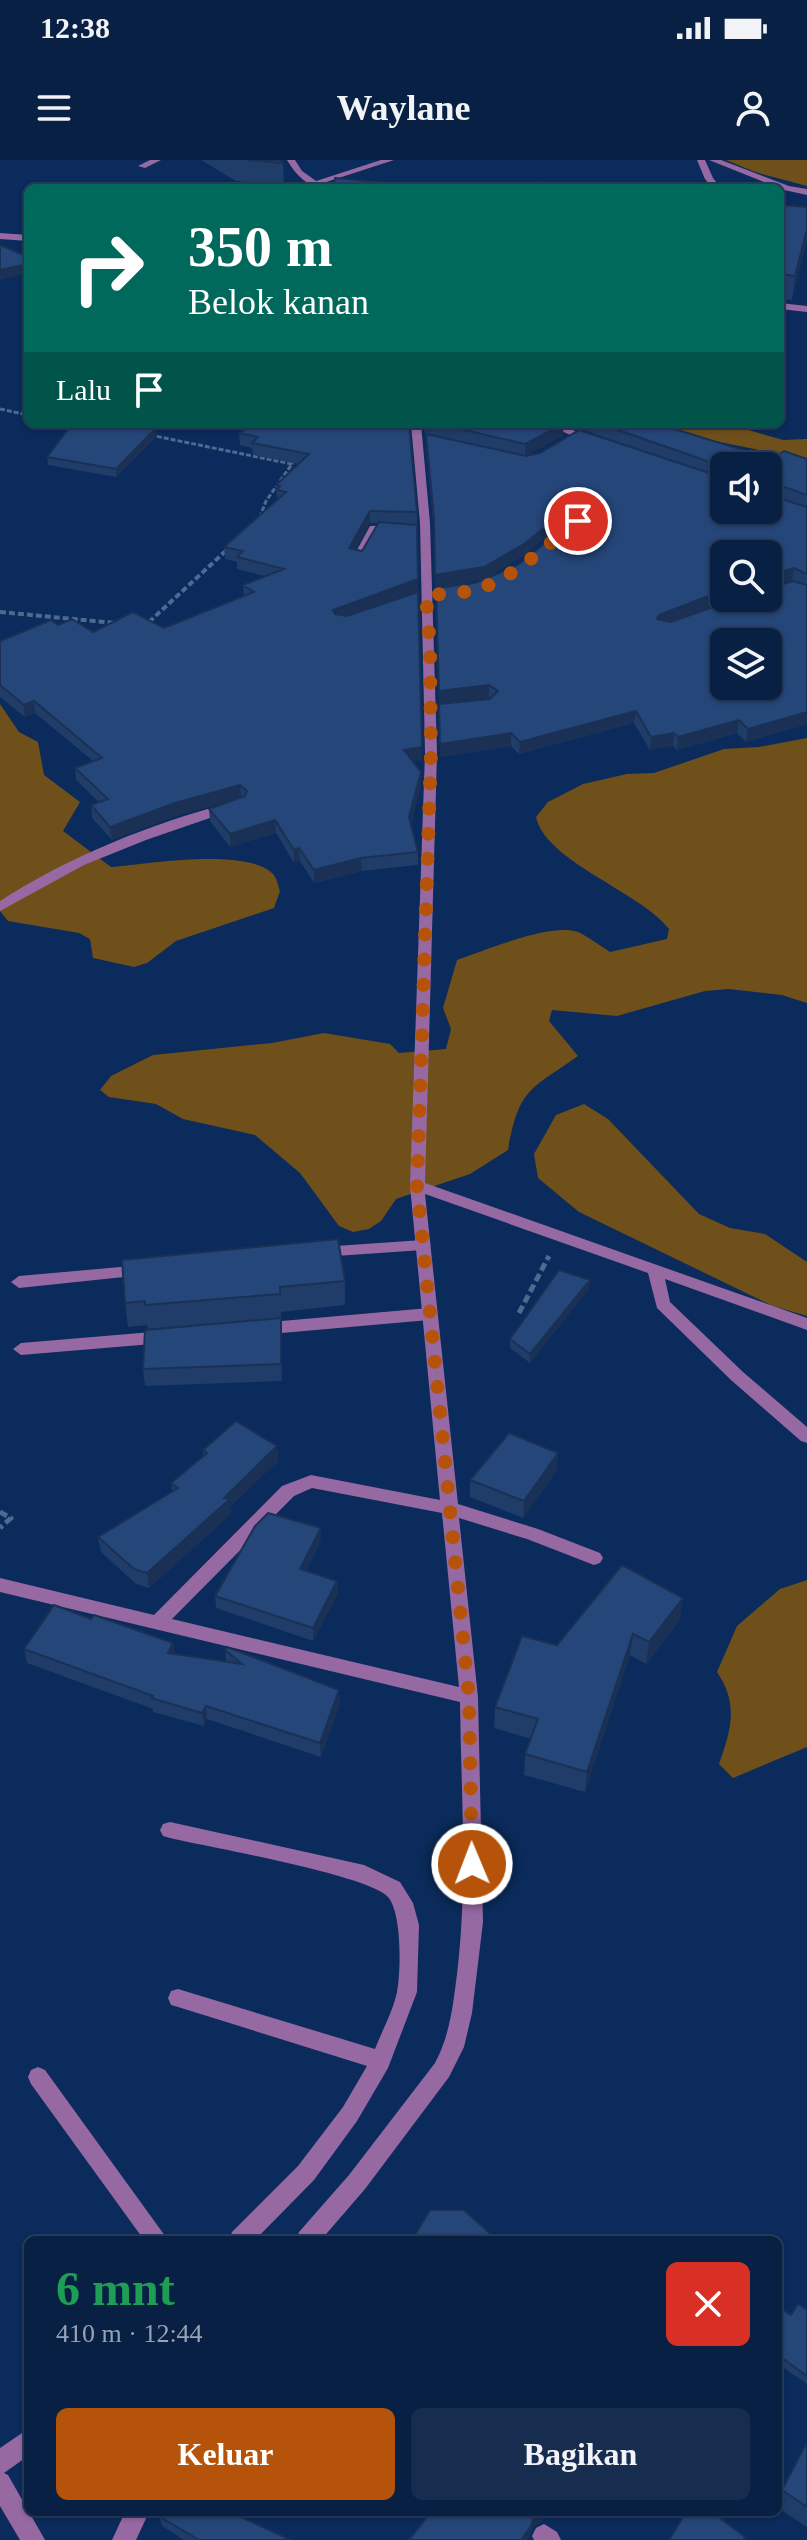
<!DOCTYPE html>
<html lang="id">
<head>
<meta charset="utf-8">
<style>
	:root { --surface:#082044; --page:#162d4f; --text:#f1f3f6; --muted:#98a3b2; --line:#293e5d; --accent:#b45309 }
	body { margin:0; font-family:Georgia,serif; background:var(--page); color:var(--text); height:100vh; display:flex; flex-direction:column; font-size:30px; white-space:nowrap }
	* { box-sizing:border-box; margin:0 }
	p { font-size:26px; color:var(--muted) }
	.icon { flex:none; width:44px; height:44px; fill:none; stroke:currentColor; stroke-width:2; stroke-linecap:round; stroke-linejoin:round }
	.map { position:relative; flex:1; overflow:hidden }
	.sheet { position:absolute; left:24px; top:2076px; width:758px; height:280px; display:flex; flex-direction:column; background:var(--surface); border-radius:12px; box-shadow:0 2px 6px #0004,0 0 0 2px var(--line) }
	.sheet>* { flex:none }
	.guide { position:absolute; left:24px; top:24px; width:760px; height:244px; border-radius:12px; box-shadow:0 2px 6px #0004,0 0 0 2px var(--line); background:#00695c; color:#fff; overflow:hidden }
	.buttons { position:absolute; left:710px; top:292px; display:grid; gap:16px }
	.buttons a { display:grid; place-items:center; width:72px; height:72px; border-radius:12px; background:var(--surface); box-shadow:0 2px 6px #0004,0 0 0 2px var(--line); font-size:40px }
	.pin { position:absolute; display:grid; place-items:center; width:68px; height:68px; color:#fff; margin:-34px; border:4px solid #fff; border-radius:50%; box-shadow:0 2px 8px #0007 }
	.me { position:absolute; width:88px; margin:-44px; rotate:359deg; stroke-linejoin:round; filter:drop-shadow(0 0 6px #0008) }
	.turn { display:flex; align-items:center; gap:28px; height:168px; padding:0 32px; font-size:36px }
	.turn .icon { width:104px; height:104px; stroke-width:2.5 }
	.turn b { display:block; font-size:56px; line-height:68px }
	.then { display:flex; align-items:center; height:76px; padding:0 32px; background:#0003; gap:16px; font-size:30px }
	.round { display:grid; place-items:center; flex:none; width:84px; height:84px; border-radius:12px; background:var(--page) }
	.head { display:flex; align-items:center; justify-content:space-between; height:136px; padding:0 32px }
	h1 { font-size:48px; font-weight:600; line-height:60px; color:#1e9e55 }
	.primary-button { display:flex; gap:16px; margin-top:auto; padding:16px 32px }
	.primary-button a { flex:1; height:92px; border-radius:12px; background:var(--accent); color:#fff; font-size:32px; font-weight:600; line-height:92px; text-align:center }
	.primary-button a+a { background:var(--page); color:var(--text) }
	.status { display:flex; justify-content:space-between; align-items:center; height:56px; padding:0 40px; background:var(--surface); direction:ltr }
	.status svg { height:22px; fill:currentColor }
	header { display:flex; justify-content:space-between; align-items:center; height:104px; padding:0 32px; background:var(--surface); font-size:36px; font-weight:600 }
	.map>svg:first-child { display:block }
</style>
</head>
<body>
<div class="status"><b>12:38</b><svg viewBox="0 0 49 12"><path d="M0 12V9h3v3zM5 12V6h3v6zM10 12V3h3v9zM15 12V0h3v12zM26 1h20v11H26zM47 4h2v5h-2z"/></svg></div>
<header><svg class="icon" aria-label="menu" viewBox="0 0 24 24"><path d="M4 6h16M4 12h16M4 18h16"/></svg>Waylane<svg class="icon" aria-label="person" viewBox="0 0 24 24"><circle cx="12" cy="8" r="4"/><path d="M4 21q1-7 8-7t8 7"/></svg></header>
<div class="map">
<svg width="807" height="2380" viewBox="0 0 807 2380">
	<rect width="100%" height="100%" fill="#0a2b5b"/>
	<path fill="#6f501a" d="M726,0H807V26L755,12Z
		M659,264H728L783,280L807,279V300L715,281Z
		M0,544L19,572L38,582L44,615L80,642L63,671L111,707C148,704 246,687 273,714C277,718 278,726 280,731L274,748L176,781L147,803L134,807L93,798L90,779L79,773L8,761L0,751Z
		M807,578V843L782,835L729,829L705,831L617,856L552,850L549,861L578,896C530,930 519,928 508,990L470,1014L396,1039L381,1061L369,1069L353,1072L339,1066L300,1013L255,975L183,959L156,944L109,937L100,930L111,916L153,895L272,883L324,873L390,884L399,893L446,889L451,869L443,848L457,800C484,791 551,762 578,772C589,777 600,786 610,792L667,779L669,769C641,732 546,702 536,657L548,642L583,624L627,614L654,613L724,589L759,587Z
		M584,944L608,959L699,1054L730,1068L765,1074L807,1102V1156L773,1146L579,1052L538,1018L534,994L556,955Z
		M807,1420V1587L733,1618L719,1604C731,1570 739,1544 717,1512L737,1466L780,1429Z"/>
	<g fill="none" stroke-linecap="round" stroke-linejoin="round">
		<path stroke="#4f6990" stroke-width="3" stroke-dasharray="5 2" stroke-linecap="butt" d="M0,249L28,255
			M150,275L292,304L266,341L259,359"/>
		<path stroke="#4f6990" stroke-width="4" stroke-dasharray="6 3" stroke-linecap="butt" d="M0,452L115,463
			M149,462L229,388"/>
		<path stroke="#4f6990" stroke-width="5" stroke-dasharray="8 4" stroke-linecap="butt" d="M519,1153L549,1096
			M0,1352L11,1358L0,1368"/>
		<path fill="#9669a3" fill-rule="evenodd" d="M150,0H161L145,8L138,6Z
			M381,0H394L317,25L310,23Z
			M697,0H705L713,18L721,28H712L705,19Z
			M709,0H721L789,26L807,29V35L784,30Z
			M780,143L807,146V152L780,149Z
			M423,1080L431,1085L423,1090L321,1097L313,1092L321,1087Z
			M143,1105L151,1110L143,1115L19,1128L11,1122L19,1116Z
			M429,1148L437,1154L429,1160L259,1175L251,1169L259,1163Z
			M164,1171L172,1177L164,1183L21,1195L13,1189L21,1183Z"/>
		<path fill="#9669a3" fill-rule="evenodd" d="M287,0H295L302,11L326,28C308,28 296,15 287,0Z
			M0,73L28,75V81L0,79Z
			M411,264H421L430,363L437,593L425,1023L807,1158V1170L665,1119L670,1142L743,1212L807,1267V1283L801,1281L731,1220L657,1148L648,1113L425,1034L458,1344L538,1369L600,1393L603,1398L600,1403L594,1405L527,1379L459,1358L478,1537L483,1762L472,1853L464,1887L449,1917L365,2029L321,2080H296L299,2072L349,2015L435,1903C450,1875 453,1845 457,1814C468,1724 461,1633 460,1542L0,1432V1418L154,1455L282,1326L311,1315L440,1340L410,1026L425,593L420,363ZM312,1328L442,1353L459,1527L172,1459L294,1336Z
			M545,264H559L598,281L589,283Z
			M370,366L397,365L402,368L397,371H378L361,401H353L352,399Z
			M229,643L233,644V650L146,680L84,705L0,751V741C68,697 150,664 229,643Z
			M170,1662L364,1705L400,1722L413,1743L419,1765L417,1832L388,1908L357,1961L314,2020L255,2080H229L232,2072L298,2006L343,1947L367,1906L178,1847L171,1845L168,1838L171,1831L178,1829L375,1889C382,1871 393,1851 397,1832C401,1811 402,1753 388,1737C368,1715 208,1687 170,1678L163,1676L160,1670L163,1664Z
			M38,1907L45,1910L168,2080H144L31,1924L28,1917L31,1910Z
			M28,2269V2296L4,2313L8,2315L45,2380H20L0,2346V2288Z
			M125,2352H149L136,2380H112Z
			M544,2364L557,2372L561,2380H534L532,2376L536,2368Z"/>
	</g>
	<path fill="#203c68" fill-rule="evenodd" d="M201,0H280L283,3L284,25L236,21Z
		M780,45L807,47L792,140L780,139Z
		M254,264L417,352V364H404L418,431L390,441L422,600L412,601L421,625L411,664L418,692V705L362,711L314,723L300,701L294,703L276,673L230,687L210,661L209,649L237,639L176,656L112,680L92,658L91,645L99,642L76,620L75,608L93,601L35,553L25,557L0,537V481L58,465L93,472L164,468L244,436L243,425L265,416L237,409V402L225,399L224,387L277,340L276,325L298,304L253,295L252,288L240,285L239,273ZM370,363H378L362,391L355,390Z
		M423,264H563V276L525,296L652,294L567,264H658L772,299H807V347L768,334L807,347V564L746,582L737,573L677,590L673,586L650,590L634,563L519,594L511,586L440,597L439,544L490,539L489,538L439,544L436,441L518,405L577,357H572L523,396L484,419L435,428L434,371L426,286V274L508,292L425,273ZM724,306H768L724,350ZM724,394H768V438L671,462L736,438ZM792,420L794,421L770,428L769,427Z
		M156,277L116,317L48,305L47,297Z
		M345,1121V1145L281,1152V1158L148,1169L147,1165L128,1167L125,1143Z
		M589,1129L530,1203L510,1188V1179Z
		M281,1158L282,1221L145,1226L143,1209Z
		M277,1286L278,1301L230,1347L231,1354L149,1428L136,1424L101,1392L98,1377L172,1331L171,1323L203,1296V1290Z
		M557,1310L523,1358L470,1337V1320Z
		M321,1368V1380L306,1411L337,1421L338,1434L313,1481L216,1448L215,1436Z
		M680,1460L646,1504L630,1495L585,1632L524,1615L525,1594L531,1579L494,1568L495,1547L557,1485Z
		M173,1483L175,1494L226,1502L225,1490L340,1544L321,1597L207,1559L204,1566L153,1552V1549L27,1503L24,1489Z
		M778,2147L791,2155L807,2150V2224L778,2204Z
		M807,2282V2367L778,2348V2341L782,2330Z
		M159,2356L291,2380H184L162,2366Z"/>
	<path fill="#1a3155" d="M807,69V81L792,140L795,116Z
		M28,104V113L0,120V110Z
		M564,264L563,276L525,296V284Z
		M156,268V277L116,317V309Z
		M573,345L572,357L523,396L484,419L435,428V415Z
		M370,351V363L349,400V388Z
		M794,408L792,420L768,427L769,415Z
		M418,419V431L333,463V450Z
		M724,430V438H736L658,467L657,459L659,455Z
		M489,525V538L439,544V531Z
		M34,541L35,553L25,557L24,545Z
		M636,551L634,563L519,594L520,582Z
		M807,552V564L746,582L748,569Z
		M739,560L737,573L677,590L678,577Z
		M511,573V586L440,597V584Z
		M674,573L673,586L650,590L651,577Z
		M422,587V600L404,603V590Z
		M421,612V625L409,670V657Z
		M240,625L241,638L176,656L112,680L110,667L175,643Z
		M275,660L276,673L230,687V674Z
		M299,688L300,701L294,703V690Z
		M361,698L362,711L314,723V710Z
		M590,1120L589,1129L530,1203V1194Z
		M277,1286L278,1301L230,1347L231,1354L149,1428L147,1413Z
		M558,1293L557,1310L523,1358L524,1341Z
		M321,1368V1380L300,1422V1409Z
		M337,1421L338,1434L313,1481V1468Z
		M683,1438L680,1460L646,1504L649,1482Z
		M633,1474L630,1495L585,1632L587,1612Z
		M173,1483L175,1497L168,1493Z
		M339,1530L340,1544L321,1597L320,1583Z
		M206,1546L207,1559L204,1566L202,1553Z
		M540,2352H548L541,2362L533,2367L528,2380H521L535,2355Z"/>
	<path fill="#254679" stroke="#1a3155" stroke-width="2" fill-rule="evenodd" d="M247,0H280L283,3Z
		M335,18L439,28H334Z
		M539,22L536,28H526Z
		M780,45L807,47V69L795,116L780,114Z
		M0,85L28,97V104L0,110Z
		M72,264H132L156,268L116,309L47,297Z
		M254,264H409L417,352L370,351L349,388L362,391L379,362L417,365L418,419L333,450L335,454L347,456L418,432L422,587L404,590L421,612L409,657L418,692L361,698L314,710L299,688L294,690L275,660L230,674L209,649L245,636L247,631L240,625L175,643L110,667L91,645L108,639L75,608L102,598L34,541L24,545L0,525V481L51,460L58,465L72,459L93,472L133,452L164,468L254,432L243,425L284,409L237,397L243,391L224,387L286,332L277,330L280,326L276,325L309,294L252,283L258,277L239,273Z
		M439,264H564L525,284Z
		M601,264H658L772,299L784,291L807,299V335L770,322L768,324V306H724V307Z
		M579,270L724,318V350H768V332L769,335L807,347V414L794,408L769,415L768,418V394H724V430L659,455L657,459L671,462L738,438H768V426L770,428L793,421L807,425V552L748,569L739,560L678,577L674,573L651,577L636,551L520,582L511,573L440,584L439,544L490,539L498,531L489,525L439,531L436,428L475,423L518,405L587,349L584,346L573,345L524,384L484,407L435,415L434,359L426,274L526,296L540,293ZM724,482H768V526H724Z
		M338,1079L345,1121L280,1127V1134L145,1145V1141L125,1143L122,1100Z
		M559,1110L590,1120L530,1194L510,1179Z
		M281,1158V1204L143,1209L145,1170Z
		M236,1261L277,1286L224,1338L230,1339L147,1413L134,1409L98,1377L178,1328L171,1323L207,1293L203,1290Z
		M509,1273L558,1293L524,1341L470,1320Z
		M268,1353L321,1368L300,1409L337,1421L313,1468L215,1436L255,1366Z
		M622,1405L683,1438L649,1482L633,1474L587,1612L525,1594L538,1559L495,1547L522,1476L557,1485Z
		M54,1445L91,1459L94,1455L173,1483L168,1493L242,1504L225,1490L227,1487L339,1530L320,1583L206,1546L202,1553L151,1538L153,1536L24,1489Z
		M430,2050H464L497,2080H412Z
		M798,2144L807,2150V2216L778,2195V2147L791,2155Z
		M807,2282V2347L782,2330Z
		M161,2352H233L243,2358L291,2380H199L159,2356Z
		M431,2352H540L535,2355L531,2366L521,2380H409Z
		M686,2352H712L745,2377L743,2380H669Z"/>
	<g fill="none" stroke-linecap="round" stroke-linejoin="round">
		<path stroke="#b45309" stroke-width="14" stroke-dasharray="0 25.2" d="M472,1704L469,1537L417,1026L431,593L430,487L426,435C440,434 455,434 469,431C511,423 545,385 578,361"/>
	</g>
</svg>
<div class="buttons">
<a><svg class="icon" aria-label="sound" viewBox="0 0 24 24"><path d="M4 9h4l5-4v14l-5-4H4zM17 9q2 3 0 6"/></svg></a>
<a><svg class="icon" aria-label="search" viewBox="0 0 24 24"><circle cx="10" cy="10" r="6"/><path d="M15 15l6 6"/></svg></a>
<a><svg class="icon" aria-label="layers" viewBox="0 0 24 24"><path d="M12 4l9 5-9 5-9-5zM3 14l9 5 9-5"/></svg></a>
</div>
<div class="pin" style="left:578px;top:361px;background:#d93025"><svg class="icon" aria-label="arrive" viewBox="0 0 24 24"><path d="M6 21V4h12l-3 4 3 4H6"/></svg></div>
<svg class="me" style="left:472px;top:1704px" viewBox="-20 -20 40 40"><circle r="17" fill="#b45309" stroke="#fff" stroke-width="3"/><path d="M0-11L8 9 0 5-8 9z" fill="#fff"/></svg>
<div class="guide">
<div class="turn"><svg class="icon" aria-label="right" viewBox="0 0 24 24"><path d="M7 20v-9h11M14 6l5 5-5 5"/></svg><div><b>350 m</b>Belok kanan</div></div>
<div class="then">Lalu<svg class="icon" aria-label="arrive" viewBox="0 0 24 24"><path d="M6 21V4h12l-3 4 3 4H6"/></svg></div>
</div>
<section class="sheet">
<div class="head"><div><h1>6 mnt</h1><p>410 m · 12:44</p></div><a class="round" style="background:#d93025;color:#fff"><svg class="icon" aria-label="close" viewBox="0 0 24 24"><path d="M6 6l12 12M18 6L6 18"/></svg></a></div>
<div class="primary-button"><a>Keluar</a><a>Bagikan</a></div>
</section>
</div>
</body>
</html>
